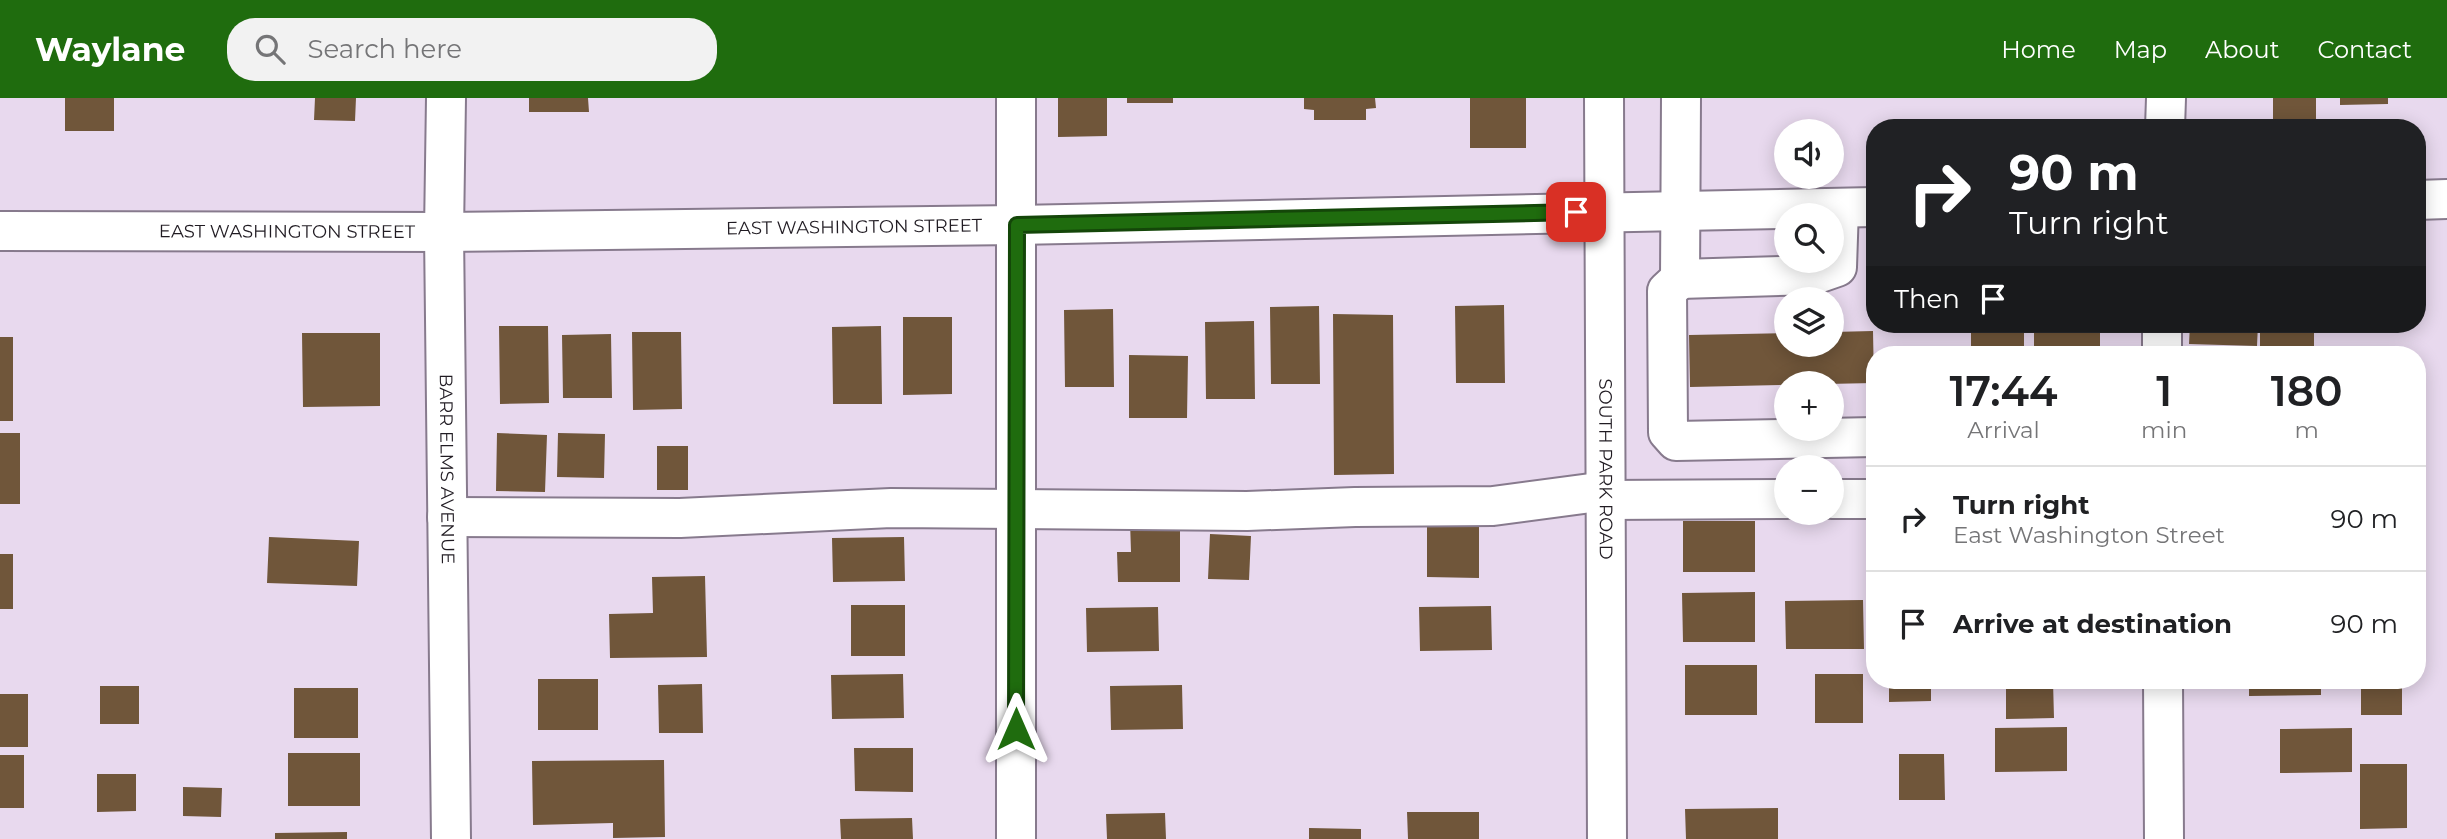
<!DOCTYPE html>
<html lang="en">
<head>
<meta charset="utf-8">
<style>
	:root { --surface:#fff; --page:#f2f2f2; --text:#202124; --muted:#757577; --line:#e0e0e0; --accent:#1f6c0e }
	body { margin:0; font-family:Montserrat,sans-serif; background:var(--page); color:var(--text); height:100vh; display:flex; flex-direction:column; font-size:26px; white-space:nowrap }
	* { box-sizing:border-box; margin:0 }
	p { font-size:23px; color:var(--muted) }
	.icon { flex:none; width:38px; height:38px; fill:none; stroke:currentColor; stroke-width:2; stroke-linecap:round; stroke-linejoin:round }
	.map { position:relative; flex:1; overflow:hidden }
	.sheet { position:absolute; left:1866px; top:248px; width:560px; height:343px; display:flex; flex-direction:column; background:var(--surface); border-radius:28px; box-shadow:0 4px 18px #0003 }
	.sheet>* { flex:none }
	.guide { position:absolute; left:1866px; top:21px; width:560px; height:214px; border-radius:28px; box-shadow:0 4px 18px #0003; background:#202124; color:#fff; overflow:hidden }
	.buttons { position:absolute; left:1774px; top:21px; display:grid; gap:14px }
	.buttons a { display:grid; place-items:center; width:70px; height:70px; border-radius:50%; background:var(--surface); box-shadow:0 4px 18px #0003; font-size:35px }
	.pin { position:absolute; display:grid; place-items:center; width:60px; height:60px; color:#fff; margin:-30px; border-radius:14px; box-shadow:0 4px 10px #0006 }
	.me { position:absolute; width:77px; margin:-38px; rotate:0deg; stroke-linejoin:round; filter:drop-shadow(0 0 5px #0008) }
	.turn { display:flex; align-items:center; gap:24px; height:147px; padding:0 28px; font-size:32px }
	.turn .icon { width:91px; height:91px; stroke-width:2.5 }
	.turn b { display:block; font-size:49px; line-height:60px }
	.then { display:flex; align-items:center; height:66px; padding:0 28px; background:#0003; gap:14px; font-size:26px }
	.eta { display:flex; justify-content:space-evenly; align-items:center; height:119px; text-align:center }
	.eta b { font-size:42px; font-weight:600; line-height:49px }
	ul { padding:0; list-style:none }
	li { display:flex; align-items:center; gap:21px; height:105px; padding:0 28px; border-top:2px solid var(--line) }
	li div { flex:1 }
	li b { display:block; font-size:26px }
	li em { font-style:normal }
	header { display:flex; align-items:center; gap:42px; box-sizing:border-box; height:98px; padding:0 35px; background:var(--accent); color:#fff }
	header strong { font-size:33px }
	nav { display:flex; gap:38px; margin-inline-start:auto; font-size:24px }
	.search { width:490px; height:63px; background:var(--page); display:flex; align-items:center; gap:18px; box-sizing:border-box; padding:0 24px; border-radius:28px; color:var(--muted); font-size:26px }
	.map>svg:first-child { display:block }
</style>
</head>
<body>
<header>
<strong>Waylane</strong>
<div class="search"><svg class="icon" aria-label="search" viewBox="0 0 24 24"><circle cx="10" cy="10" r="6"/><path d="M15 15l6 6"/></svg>Search here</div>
<nav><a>Home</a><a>Map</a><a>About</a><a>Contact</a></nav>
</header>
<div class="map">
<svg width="2447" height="741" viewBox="0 0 2447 741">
	<rect width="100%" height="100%" fill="#e8d9ee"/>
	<path fill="#70563a" d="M65,0H114V33H65Z
		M315,0H356L355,23L314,22Z
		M529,0H588L589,14H529Z
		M1058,0H1107V38L1058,39Z
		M1127,0H1173V5H1127Z
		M1304,0H1375L1376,10L1366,11V22H1314V12L1304,11Z
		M1470,0H1526V50H1470Z
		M2273,0H2316V25H2273Z
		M2340,0H2388V6L2340,7Z
		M1504,207L1505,285H1456L1455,208Z
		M1319,208L1320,286H1271L1270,209Z
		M1113,211L1114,289H1065L1064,212Z
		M1333,216L1393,217L1394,376L1334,377Z
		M903,219H952V296L903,297Z
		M1254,223L1255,301H1206L1205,224Z
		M1971,226H2024V257H1971Z
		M2034,226H2100V257H2034Z
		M2190,226H2258L2257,248L2189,246Z
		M2260,226H2314V257H2260Z
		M499,228H548L549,305L500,306Z
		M881,228L882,306H833L832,229Z
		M1873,233L1874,285L1690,289L1689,237L1787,235V247H1832V234Z
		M632,234H681L682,311L633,312Z
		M302,235H380V308L303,309Z
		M611,236L612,300H563L562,237Z
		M0,239H13V323H0Z
		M1129,257L1188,258L1187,320H1129Z
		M0,335H20V406H0Z
		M497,335L547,337L545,394L496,393Z
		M558,335L605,336L604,380L557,379Z
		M657,348H688V392H657Z
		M1130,423H1180V484H1118L1117,454H1131Z
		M1683,423H1755V474H1683Z
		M1427,424H1479V480L1427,479Z
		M1210,436L1251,438L1249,482L1208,481Z
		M269,439L359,443L357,488L267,485Z
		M904,439L905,483L833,484L832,440Z
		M0,456H13V511H0Z
		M705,478L707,559L610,560L609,516L653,515L652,479Z
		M1755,494V544H1683L1682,495Z
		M1863,502L1864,551H1786L1785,503Z
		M851,507H905V558H851Z
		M1491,508L1492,552L1420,553L1419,509Z
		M1158,509L1159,553L1087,554L1086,510Z
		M1685,567H1757V617H1685Z
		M903,576L904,620L832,621L831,577Z
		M1815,576H1863V625H1815Z
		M538,581H598V632H538Z
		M1889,583H1931V603L1889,604Z
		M2006,583H2053L2054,620L2006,621Z
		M2249,583H2321V597L2249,598Z
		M702,586L703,635H659L658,587Z
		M1182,587L1183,631L1111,632L1110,588Z
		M100,588H139V626H100Z
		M294,590H358V640H294Z
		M2361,590H2402V617H2361Z
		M0,596H28V649H0Z
		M2067,629V673L1995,674V630Z
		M2352,630V674L2280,675V631Z
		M854,650H913V694L855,693Z
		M288,655H360V708H288Z
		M1899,656H1944L1945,702H1899Z
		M0,657H24V710H0Z
		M664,662L665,739L613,740V725L533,727L532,663Z
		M2360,666H2407V730L2360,731Z
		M97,676H136V713L97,714Z
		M183,689L222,690L221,719L183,718Z
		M1778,710V741H1686L1685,711Z
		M1407,714H1479V741H1408Z
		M1165,715L1166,741H1107L1106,716Z
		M912,720L913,741H841L840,721Z
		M1309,730L1361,731V741H1309Z
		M347,734V741H275V735Z"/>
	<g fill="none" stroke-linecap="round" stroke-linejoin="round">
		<defs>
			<g id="minor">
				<path id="s1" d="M446,0L444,134L451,741"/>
				<path d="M1016,0V741"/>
				<path id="s2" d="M1604,0L1607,741"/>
				<path d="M1681,0L1680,181L1814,177L1837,169L1839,110"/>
				<path d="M2165,30L2166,0"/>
				<path d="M2417,102L2447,101"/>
				<path id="s3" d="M0,133L444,134L1017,127L1874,109"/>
				<path d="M1680,181L1667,193L1668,334L1676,343L1874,339"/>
				<path d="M2162,226V257"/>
				<path d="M1832,401H1874"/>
				<path d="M1606,402L1787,401"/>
				<path d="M447,419L680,420L891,410L1247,413L1355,409L1493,408L1606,393"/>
				<path d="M2163,583L2164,741"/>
			</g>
		</defs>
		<use href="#minor" stroke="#877a8d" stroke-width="42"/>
		<use href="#minor" stroke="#fff" stroke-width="38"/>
	</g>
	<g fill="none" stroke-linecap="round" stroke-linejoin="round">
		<defs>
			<path id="route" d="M1016,631L1017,127L1576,114"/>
		</defs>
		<use href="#route" stroke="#144609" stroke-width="18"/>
		<use href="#route" stroke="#1f6c0e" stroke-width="12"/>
	</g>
	<g text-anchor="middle" stroke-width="7" stroke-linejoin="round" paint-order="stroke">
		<g font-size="18" fill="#201b22" stroke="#fff">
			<text dy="6" stroke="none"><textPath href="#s3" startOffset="854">EAST WASHINGTON STREET</textPath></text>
			<text dy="6" stroke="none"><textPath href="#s3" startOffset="287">EAST WASHINGTON STREET</textPath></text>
			<text dy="6" stroke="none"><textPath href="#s1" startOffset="371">BARR ELMS AVENUE</textPath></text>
			<text dy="6" stroke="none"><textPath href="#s2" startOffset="371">SOUTH PARK ROAD</textPath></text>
		</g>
	</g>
</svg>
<div class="buttons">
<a><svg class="icon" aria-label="sound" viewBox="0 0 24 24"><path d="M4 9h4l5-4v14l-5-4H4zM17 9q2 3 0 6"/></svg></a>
<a><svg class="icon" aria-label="search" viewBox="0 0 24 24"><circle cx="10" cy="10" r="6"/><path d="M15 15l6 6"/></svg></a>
<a><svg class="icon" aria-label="layers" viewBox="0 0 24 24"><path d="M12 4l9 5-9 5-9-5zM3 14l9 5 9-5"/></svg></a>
<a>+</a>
<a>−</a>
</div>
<div class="pin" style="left:1576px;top:114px;background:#d93025"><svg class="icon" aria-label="arrive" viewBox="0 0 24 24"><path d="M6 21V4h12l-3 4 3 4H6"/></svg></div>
<svg class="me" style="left:1016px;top:631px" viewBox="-20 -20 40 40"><path d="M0-17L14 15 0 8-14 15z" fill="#1f6c0e" stroke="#fff" stroke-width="4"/></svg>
<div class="guide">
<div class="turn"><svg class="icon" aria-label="right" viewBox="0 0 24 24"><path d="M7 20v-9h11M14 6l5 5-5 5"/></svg><div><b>90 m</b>Turn right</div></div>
<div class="then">Then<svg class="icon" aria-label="arrive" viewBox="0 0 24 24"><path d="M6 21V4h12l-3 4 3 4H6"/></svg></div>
</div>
<section class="sheet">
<div class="eta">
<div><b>17:44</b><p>Arrival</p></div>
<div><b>1</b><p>min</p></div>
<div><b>180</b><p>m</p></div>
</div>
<ul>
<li><svg class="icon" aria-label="right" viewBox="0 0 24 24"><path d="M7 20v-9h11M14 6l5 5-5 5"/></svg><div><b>Turn right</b><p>East Washington Street</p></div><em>90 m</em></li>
<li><svg class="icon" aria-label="arrive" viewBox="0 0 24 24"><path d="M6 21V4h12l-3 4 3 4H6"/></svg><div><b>Arrive at destination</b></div><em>90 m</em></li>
</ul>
</section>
</div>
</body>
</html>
